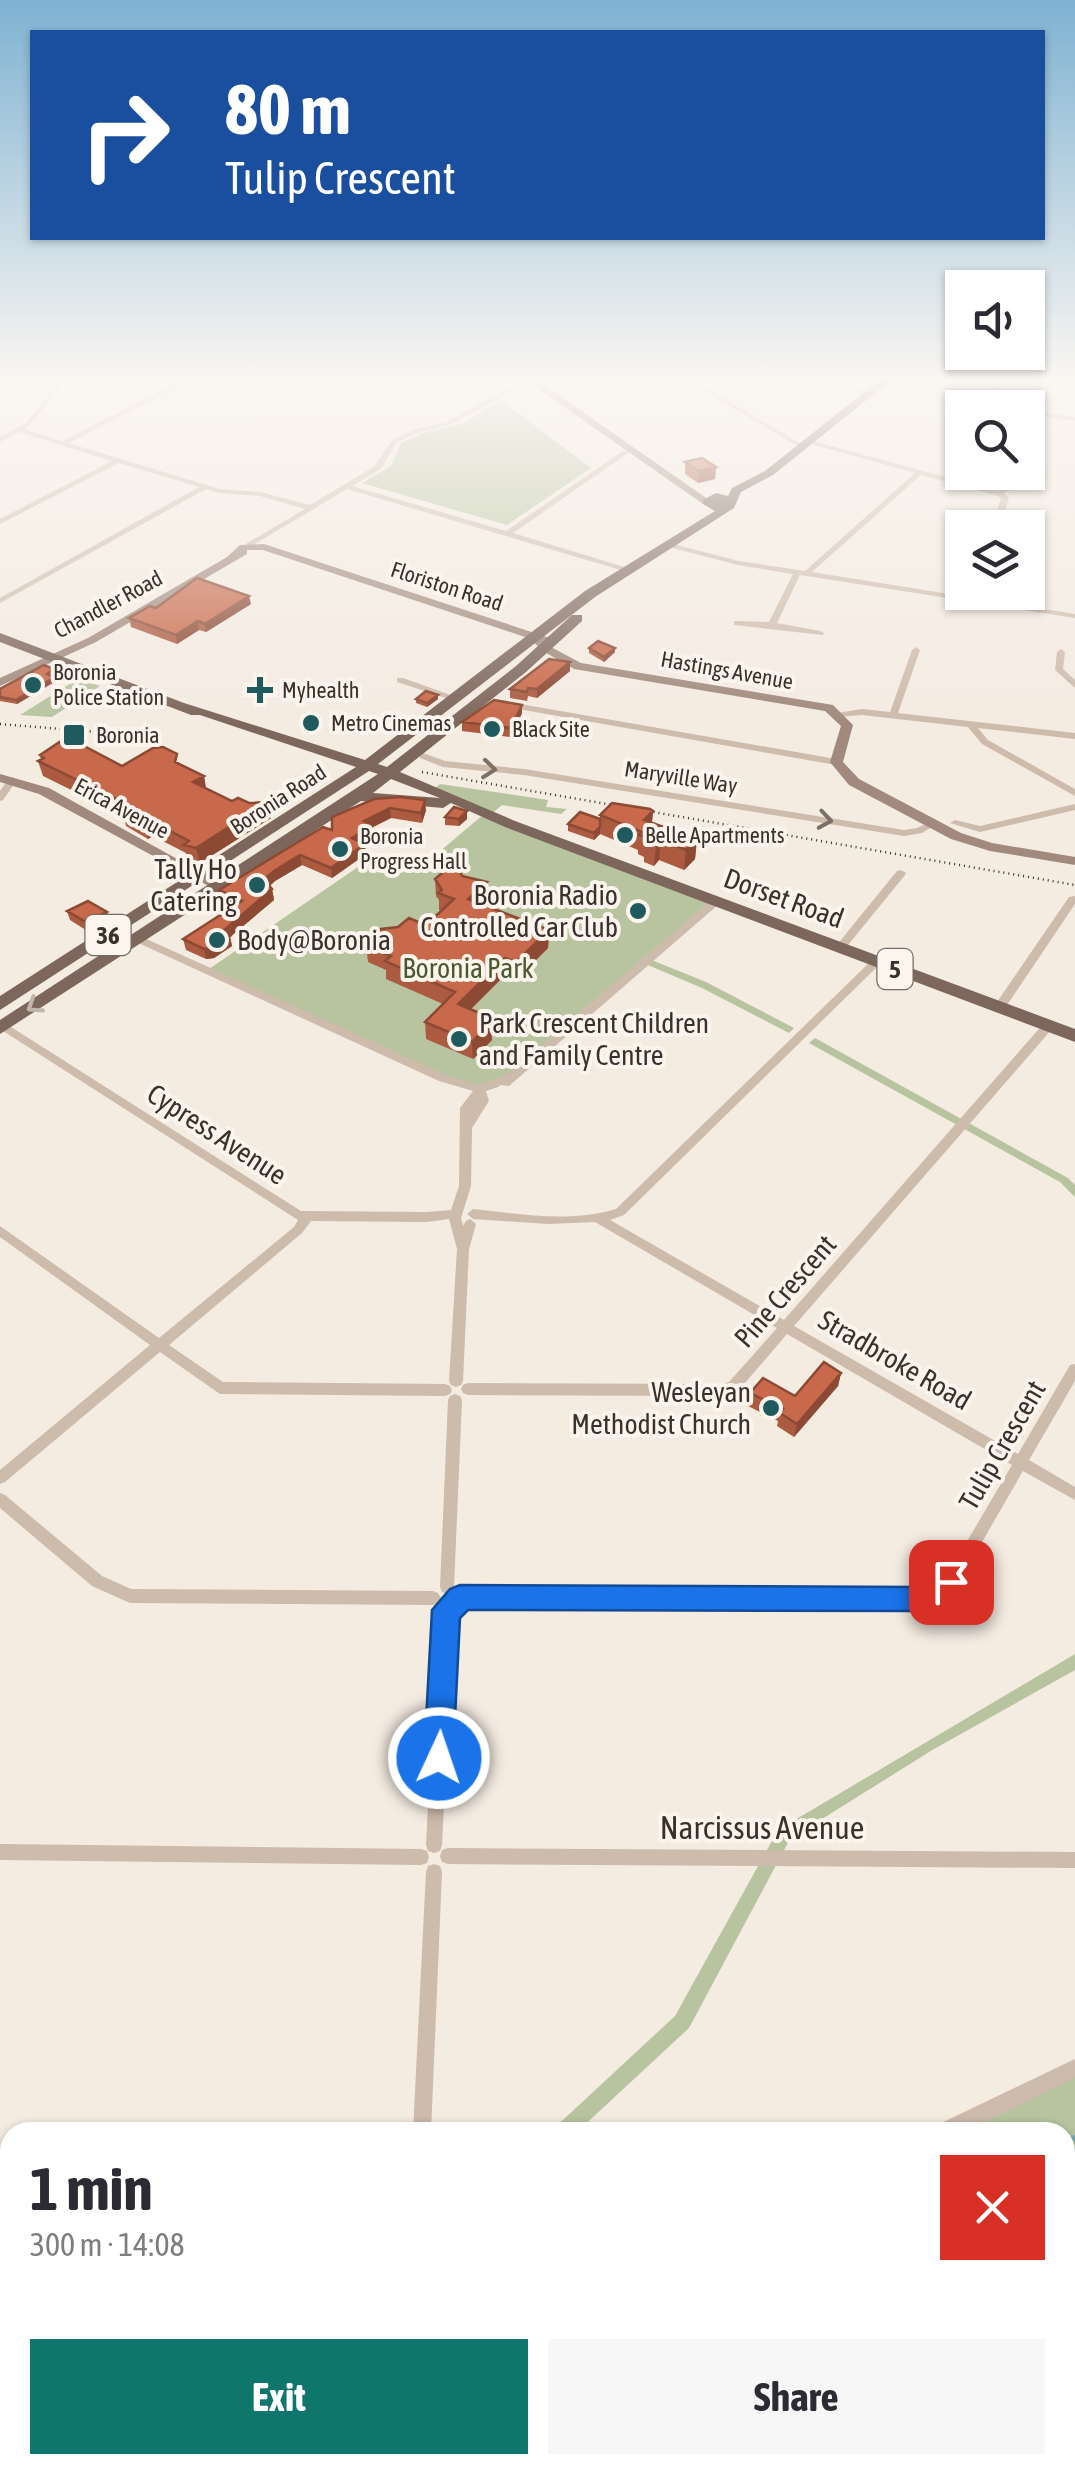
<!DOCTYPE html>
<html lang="en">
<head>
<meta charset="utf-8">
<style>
	:root { --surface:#fff; --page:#f7f7f7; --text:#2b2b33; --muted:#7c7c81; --accent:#0f766e }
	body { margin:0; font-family:"Asap Condensed",sans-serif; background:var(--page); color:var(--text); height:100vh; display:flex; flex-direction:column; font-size:38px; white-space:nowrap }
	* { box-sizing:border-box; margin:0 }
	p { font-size:32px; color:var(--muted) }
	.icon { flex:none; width:55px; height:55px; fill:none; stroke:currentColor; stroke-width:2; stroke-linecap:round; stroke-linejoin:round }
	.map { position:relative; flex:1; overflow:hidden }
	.drawer { position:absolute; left:0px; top:2122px; width:1075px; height:352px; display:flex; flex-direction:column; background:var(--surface); border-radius:30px 30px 0 0; box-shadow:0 2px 8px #0004 }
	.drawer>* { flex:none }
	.hud { position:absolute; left:30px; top:30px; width:1015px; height:210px; border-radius:0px; box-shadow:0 2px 8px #0004; background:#1a4fa0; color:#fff; overflow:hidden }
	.buttons { position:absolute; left:945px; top:270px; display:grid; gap:20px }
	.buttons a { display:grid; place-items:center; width:100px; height:100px; border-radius:0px; background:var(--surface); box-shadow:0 2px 8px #0004; font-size:50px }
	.pin { position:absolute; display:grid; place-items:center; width:85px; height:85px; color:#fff; margin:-42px; border-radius:20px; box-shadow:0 5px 15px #0006 }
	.me { position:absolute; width:110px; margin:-55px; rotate:3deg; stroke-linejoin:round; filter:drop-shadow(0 0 8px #0008) }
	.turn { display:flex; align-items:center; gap:35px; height:210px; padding:0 30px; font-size:45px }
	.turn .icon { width:130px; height:130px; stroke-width:2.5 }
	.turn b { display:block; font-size:70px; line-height:85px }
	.round { display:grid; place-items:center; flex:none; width:105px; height:105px; border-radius:0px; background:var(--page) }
	.head { display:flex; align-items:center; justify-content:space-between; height:170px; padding:0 30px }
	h1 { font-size:60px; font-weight:700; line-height:75px }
	.cta { display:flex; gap:20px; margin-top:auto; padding:20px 30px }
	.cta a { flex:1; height:115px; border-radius:0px; background:var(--accent); color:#fff; font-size:40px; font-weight:700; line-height:115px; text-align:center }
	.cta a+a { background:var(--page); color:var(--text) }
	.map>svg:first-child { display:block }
</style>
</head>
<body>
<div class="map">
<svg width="1075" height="2473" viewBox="0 0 1075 2473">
	<rect width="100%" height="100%" fill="#f4ebe1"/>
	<path fill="#b8c4a0" d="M501,400L591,468L507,525L362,483L391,466L401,443L423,433L464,423Z
		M79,678L100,686L52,717L20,715Z
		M440,784L548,800L546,807L567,809L561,814L502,805L490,815L715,902L649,959L706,982L794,1028L789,1033L702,988L643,963L498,1087L480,1093L206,971L371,858L385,857L419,869L484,814L434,789Z
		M815,1038L1068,1178L1075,1185V1197L1060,1182L809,1043Z
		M1075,1654V1670L934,1749L790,1839L689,2028L577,2132H550L675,2016L778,1830Z
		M1075,2068V2473H730V2465H1065V2132H944Z"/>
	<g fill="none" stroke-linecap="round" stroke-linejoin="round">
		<path stroke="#7fb0b2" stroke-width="6" d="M1065,2144L1075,2138
			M753,2473L756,2465"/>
		<path fill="#cdbbac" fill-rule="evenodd" d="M61,378H68L30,425L24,429L62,441L187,378H196L68,443L220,489L260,492L310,505L375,466L392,440L413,430L446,422L527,379H531V381L450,425L417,433L397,442L381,469L352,486L506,531L623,451L636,449V451L627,454L513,533L631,569L624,571L347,489L250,547L246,545L247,543L305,509L260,496L219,493L206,489L0,603V598L199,487L119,463L0,524V519L112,461L19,432L0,442V437L26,423Z
			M682,378H690L806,447L801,448Z
			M831,378H840L871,395L866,396Z
			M1003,378H1010L978,408H971Z
			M1025,378H1035L1042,382L1039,384Z
			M1028,411L1075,417V421L1028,415Z
			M809,440L997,491L1005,488L1011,472H1018L1012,489L1004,493L1009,498L999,528H991L1001,498L998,496L921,475L812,572L1075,614V618L800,575L777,623L820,631L824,633L823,635L734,625V621H737L769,622L793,574L738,565L665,546V542L739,561L805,571L915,473L807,443V441Z
			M1028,450L1042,449L1045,451L1028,454Z
			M916,647L920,650L898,713L1075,733V739L978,728L988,740L1075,789V796L982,744L968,727L862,715L837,717V713L862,709L890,712L912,650Z
			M1061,649L1065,652L1063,669L1075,680V688L1055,670L1057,652Z
			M397,678H403L459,698L452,700L397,682Z
			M509,702L836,759L841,762L836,765L506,707V703Z
			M423,753L445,761L524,769L904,830L917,828L932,821L937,824L922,833L904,836L524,775L443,767L420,758V754Z
			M12,777L17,780L3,800L0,801V791L9,778Z
			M1075,804V810L980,832L950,823L955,820L980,826Z
			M901,870L906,873L905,875L844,950H836V946L897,871Z
			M1075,896V904L1003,1011H995L994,1008L995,1005L1069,897Z
			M715,899L720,902L719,904L509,1086L500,1085L486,1091L489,1101L472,1128L471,1186L461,1218L463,1226L466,1221L470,1219L476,1224L469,1249L463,1381L461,1385L456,1387L451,1385L449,1381L457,1249L449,1219L427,1222L311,1221L302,1233L169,1345L223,1382L445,1384L450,1386L452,1390L450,1394L445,1396L220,1394L160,1352L5,1482L0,1484V1470L150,1345L0,1237V1226L159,1338L294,1227L298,1220L0,1029V1020L301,1211L427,1212L451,1210L459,1186L460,1108L473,1091L439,1081L134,941V937H142L447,1075L479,1085L509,1073L711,900Z
			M876,959L881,962L880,964L624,1215L610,1220L784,1320L1044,1023H1052L1054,1026L1052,1029L794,1326L1018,1454L1070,1365L1075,1364V1381L1029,1460L1075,1487V1500L1023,1471L956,1587L932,1604L459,1605L454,1603L451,1598L454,1593L459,1591L929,1590L946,1577L1012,1465L787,1334L739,1390L722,1396L468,1395L463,1393L461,1389L463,1385L468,1383L722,1384L729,1382L777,1328L595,1222L548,1224L473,1219L467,1214L473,1209C519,1214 571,1223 616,1209L872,960Z
			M455,1394L460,1396L462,1400L454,1587L452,1592L447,1594L442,1592L440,1587L448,1400L450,1396Z
			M0,1493L5,1495L102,1576L131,1589L433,1591L438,1593L441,1598L438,1603L433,1605L130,1603L92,1586L0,1508Z
			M446,1603L451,1605L454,1610L442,1845L440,1851L434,1853L428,1851L426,1845L438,1610L441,1605Z
			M0,1844L421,1849L427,1851L429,1857L427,1863L421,1865L0,1860Z
			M448,1848L1075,1852V1868L448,1864L442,1862L440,1856L442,1850Z
			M434,1864L440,1866L442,1872L431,2132H413L426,1872L428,1866Z
			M1075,2059V2078L963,2132H935L937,2125Z
			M10,2241V2266L0,2272V2247Z
			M0,2385L10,2391V2417L0,2411Z
			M48,2465H73L77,2473H52Z
			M394,2465H416V2473H394Z"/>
		<path fill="#a18a7d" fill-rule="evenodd" d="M523,378H534L712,502L703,504Z
			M264,544L550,638L552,640L547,643L549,646L581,663L833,705L853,725L843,762L859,779L961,833L992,843L1075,857V865L990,851L951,839L849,785L830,762L841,726L825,711L574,669L541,650L531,639L263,550H247V554L96,642L0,686V678L88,638L227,557L240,545Z
			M0,774L49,788L226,886L224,889H214L39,794L0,782Z"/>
		<path fill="#7d675c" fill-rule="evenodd" d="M882,378H894L773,475L741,492L734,508L595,597L378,764L387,767L516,666L572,615H582V621L526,672L400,772L515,821L1075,1029V1042L505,827L451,803L443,808L361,801L0,1034V1020L378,774L369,771L0,1010V996L356,767L200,715H191L0,642V633L184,703L365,760L585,591L715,511L703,504V500L716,493L728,496L732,488L765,471ZM391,779L440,798L373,793Z"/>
		<path stroke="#3b302b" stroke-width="2.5" stroke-dasharray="1 4" stroke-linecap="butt" d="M0,724L134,735
			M422,772L1075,885"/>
	</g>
	<path fill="#ac5a40" d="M685,462L716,467L715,479L698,483L685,474Z
		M962,553V586L949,584L952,571Z
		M251,604L206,632L199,630L177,644L131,627L129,618L156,608Z
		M589,648L615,652L604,662L589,653Z
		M570,662V671L537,698L528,696L527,701L510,698V689Z
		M54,669L56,674L52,676L56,681L17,704L0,701V689Z
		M416,699H438L427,707L416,703Z
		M522,713L511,737L462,731V722Z
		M40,755L122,766L178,763L204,776L206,788L232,801L249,803L268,802L271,818L200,863L187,860L186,853L153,836L148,839L126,826L124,816L43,776L38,761L41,759Z
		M374,799L426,810L422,823L391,818L373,827L374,835L362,842L366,854L332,878L302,865L275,881L270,886L272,889L274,900L230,937L232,946L214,958L206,959L186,950L183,939L234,906L220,900L219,890L332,830Z
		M653,811L652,823L697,839L695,859L684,870L659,860L654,866L644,862V857L638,854V850L600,834L594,840L568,831V824L600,819V815Z
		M445,817L467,819L459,826L445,825Z
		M441,868L462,876L487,882V899L482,904L549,930L548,948L516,980L505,975L471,1009L489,1017L492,1040L473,1059L426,1039L425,1022L443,1004L386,979V970L368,962L366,945L423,924L441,911L439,910V900L436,896L435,879L441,874Z
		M67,911L107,912L109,921L89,932L70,920Z
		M841,1373L838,1386L794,1437L777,1426L778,1421L748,1406L750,1393L795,1396Z
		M820,2465H855L853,2473H832Z"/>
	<path fill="#8c4a34" d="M716,467L715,479L698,483L699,471Z
		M249,596L251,604L206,632L205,624Z
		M198,621L199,630L177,644L176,635Z
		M615,648V652L604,662V657Z
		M570,662V671L537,698V689Z
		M55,677L56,681L17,704L16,700Z
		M438,695V699L427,707V703Z
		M522,705V713L511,737V728Z
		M204,776L206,791L193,782Z
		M425,800L426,810L422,823L421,813Z
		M268,802L271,818L200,863L196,848Z
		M390,808L391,818L373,827L374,835L353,848L352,838L364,821Z
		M467,811V819L459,826V819Z
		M653,811L651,831L644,820Z
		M149,820L153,836L148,839L145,823Z
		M600,827V834L594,840V833Z
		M697,839L695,859L684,870L686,850Z
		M661,840L659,860L654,866L656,846Z
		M365,844L366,854L332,878L331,868Z
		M300,855L302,865L275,881L254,899L252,889L274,871Z
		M487,882V899L469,916L468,899Z
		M272,889L274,900L230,937L232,946L214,958L206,959L204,949Z
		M107,912L109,921L89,932L86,922Z
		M549,930L548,948L516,980V962Z
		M505,958V975L459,1021L458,1004Z
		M489,1017L492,1040L473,1059L472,1042Z
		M841,1373L838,1386L794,1437L797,1424Z"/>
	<path fill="#c8694b" stroke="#8c4a34" stroke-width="2.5" d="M702,458L716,467L699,471L685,462Z
		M957,552L962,553V572L952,571Z
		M197,578L249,596L205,624L198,621L176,635L129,618L150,606L156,608Z
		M598,641L615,648L604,657L589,648Z
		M549,659L570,662L537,689L528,688L527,692L510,689Z
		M44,665L54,669L47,674L55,677L16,700L0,697V689Z
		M426,691L438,695L427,703L416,699Z
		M494,700L522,705L511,728L462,722Z
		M67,737L122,766L153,748L163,747L177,754L175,762L204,776L193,782L232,801L238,798L249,803L268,802L196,848L184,845L189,841L149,820L145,823L122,811L131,806L38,761L44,758L40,755Z
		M400,797L425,800L421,813L390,808L364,821L373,825L352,838L365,844L331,868L300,855L274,871L252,889L257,891L268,884L272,889L222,932L230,936L212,948L204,949L183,939L242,901L219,890L323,827L332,830V817L374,799Z
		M612,803L650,809L653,811L644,820L697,839L686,850L661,840L656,846L645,842L649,838L639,835L642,832L600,815Z
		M454,807L467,811L459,819L445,817Z
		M580,812L600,819V827L594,833L568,824Z
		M459,866L462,876L487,882L468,899L549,930L516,962L505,958L458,1004L489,1017L486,1020L491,1022L472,1042L425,1022L455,992L385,961L391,956L366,945L381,929L398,927L409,918L423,924L438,914L454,899L438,893L442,890L435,879L442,873L441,868Z
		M88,901L107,912L86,922L67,911Z
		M824,1362L841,1373L797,1424L780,1413L783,1409L750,1393L763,1378L795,1396Z
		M828,2465H855L853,2473H840Z"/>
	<defs><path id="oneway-chevron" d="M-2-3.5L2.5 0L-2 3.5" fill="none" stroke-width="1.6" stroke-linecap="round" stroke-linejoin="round" transform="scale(2.5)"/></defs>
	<g stroke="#7d6f65">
		<use href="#oneway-chevron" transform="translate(489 769) rotate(6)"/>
		<use href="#oneway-chevron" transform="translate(825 820) rotate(9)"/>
	</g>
	<use stroke="#c2b5ac" href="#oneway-chevron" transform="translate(34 1006) rotate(147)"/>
	<linearGradient id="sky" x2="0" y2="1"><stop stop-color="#7eb2d2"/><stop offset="0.52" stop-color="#faf6f2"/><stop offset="1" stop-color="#faf6f2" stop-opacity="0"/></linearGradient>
	<rect width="1075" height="725" fill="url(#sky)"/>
	<path fill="#1a73e8" stroke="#114b97" stroke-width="2.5" d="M951,1570L961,1573L965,1582C956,1601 940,1607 920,1611L468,1610L460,1618L453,1758L449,1769L439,1773L428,1769L424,1758L432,1610L450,1589L460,1585L920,1587Z"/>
	<g fill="#1f5a5e" stroke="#fbf5ee" stroke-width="4">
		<circle cx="33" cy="685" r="10"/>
		<path d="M255 675h10v10h10v10h-10v10h-10v-10h-10v-10h10z"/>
		<circle cx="311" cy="723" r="10"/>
		<circle cx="492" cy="729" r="10"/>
		<rect x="62" y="723" width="24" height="24" rx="5"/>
		<circle cx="625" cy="835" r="10"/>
		<circle cx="340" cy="849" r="10"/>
		<circle cx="257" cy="885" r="10"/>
		<circle cx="638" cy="911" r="10"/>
		<circle cx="217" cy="940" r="10"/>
		<circle cx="459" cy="1039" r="10"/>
		<circle cx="771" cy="1408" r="10"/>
	</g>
	<g text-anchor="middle" stroke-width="8" stroke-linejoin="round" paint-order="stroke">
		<g font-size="22" fill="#3b302b" stroke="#fbf5ee">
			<text transform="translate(447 586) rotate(18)" y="8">Floriston Road</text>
			<text transform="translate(108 604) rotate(-28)" y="8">Chandler Road</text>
			<text transform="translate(727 670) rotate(10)" y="8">Hastings Avenue</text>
			<text transform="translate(681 777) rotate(9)" y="8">Maryville Way</text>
			<text transform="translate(278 799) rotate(-33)" y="8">Boronia Road</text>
			<text transform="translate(122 808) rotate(28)" y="8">Erica Avenue</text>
		</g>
		<g font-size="22" fill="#3b302b" stroke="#fbf5ee" text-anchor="start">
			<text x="53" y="680">Boronia<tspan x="53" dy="25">Police Station</tspan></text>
			<text x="282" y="698">Myhealth</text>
			<text x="331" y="731">Metro Cinemas</text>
			<text x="512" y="737">Black Site</text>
			<text x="96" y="743">Boronia</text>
			<text x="645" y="843">Belle Apartments</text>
			<text x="360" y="844">Boronia<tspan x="360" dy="25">Progress Hall</tspan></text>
		</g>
		<g fill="#fbf5ee" stroke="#756b66" stroke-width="2.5">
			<rect x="85.5" y="915" width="45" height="40" rx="8"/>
			<rect x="877.5" y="949" width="35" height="40" rx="8"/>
		</g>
		<g font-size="25" font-weight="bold" fill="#3b302b">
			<text x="108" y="944">36</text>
			<text x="895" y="978">5</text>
		</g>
		<g font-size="28" fill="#3b302b" stroke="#fbf5ee" text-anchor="end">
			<text x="237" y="879">Tally Ho<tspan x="237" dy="32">Catering</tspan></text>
			<text x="618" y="905">Boronia Radio<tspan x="618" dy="32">Controlled Car Club</tspan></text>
			<text x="237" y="950" text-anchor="start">Body@Boronia</text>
			<text x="479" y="1033" text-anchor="start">Park Crescent Children<tspan x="479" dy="32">and Family Centre</tspan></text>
			<text x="751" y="1402">Wesleyan<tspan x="751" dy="32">Methodist Church</tspan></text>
		</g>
		<g font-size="28" fill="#3b302b" stroke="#fbf5ee">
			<text transform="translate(784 898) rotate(20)" y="10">Dorset Road</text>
			<text transform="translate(217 1134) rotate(33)" y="10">Cypress Avenue</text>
			<text transform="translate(785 1291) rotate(-49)" y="10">Pine Crescent</text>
			<text transform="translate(895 1360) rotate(30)" y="10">Stradbroke Road</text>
			<text transform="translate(1002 1445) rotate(-60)" y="10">Tulip Crescent</text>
		</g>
		<g font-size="28" fill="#4a5a2e" stroke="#fbf5ee">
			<text x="468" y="978">Boronia Park</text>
		</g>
		<g font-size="32" fill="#3b302b" stroke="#fbf5ee">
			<text x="762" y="1839">Narcissus Avenue</text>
		</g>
	</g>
</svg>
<div class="buttons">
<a><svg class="icon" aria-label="sound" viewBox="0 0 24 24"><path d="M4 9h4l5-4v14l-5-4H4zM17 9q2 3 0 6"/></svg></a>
<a><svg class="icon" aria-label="search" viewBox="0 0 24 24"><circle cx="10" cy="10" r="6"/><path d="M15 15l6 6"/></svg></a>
<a><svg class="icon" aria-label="layers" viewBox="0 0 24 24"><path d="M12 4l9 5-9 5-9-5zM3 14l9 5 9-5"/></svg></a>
</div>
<div class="pin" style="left:951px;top:1582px;background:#d93025"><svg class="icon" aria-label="arrive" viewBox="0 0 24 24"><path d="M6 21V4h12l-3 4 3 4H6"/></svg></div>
<svg class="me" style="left:439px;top:1758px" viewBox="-20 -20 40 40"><circle r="17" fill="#1a73e8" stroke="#fff" stroke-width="3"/><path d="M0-11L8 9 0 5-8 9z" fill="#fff"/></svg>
<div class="hud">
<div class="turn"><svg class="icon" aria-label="right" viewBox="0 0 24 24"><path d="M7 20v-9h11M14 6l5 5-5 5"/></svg><div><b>80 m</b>Tulip Crescent</div></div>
</div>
<section class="drawer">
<div class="head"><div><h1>1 min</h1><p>300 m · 14:08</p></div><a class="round" style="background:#d93025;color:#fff"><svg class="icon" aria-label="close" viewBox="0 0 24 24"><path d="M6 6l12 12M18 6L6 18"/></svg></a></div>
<div class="cta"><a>Exit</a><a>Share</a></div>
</section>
</div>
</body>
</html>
